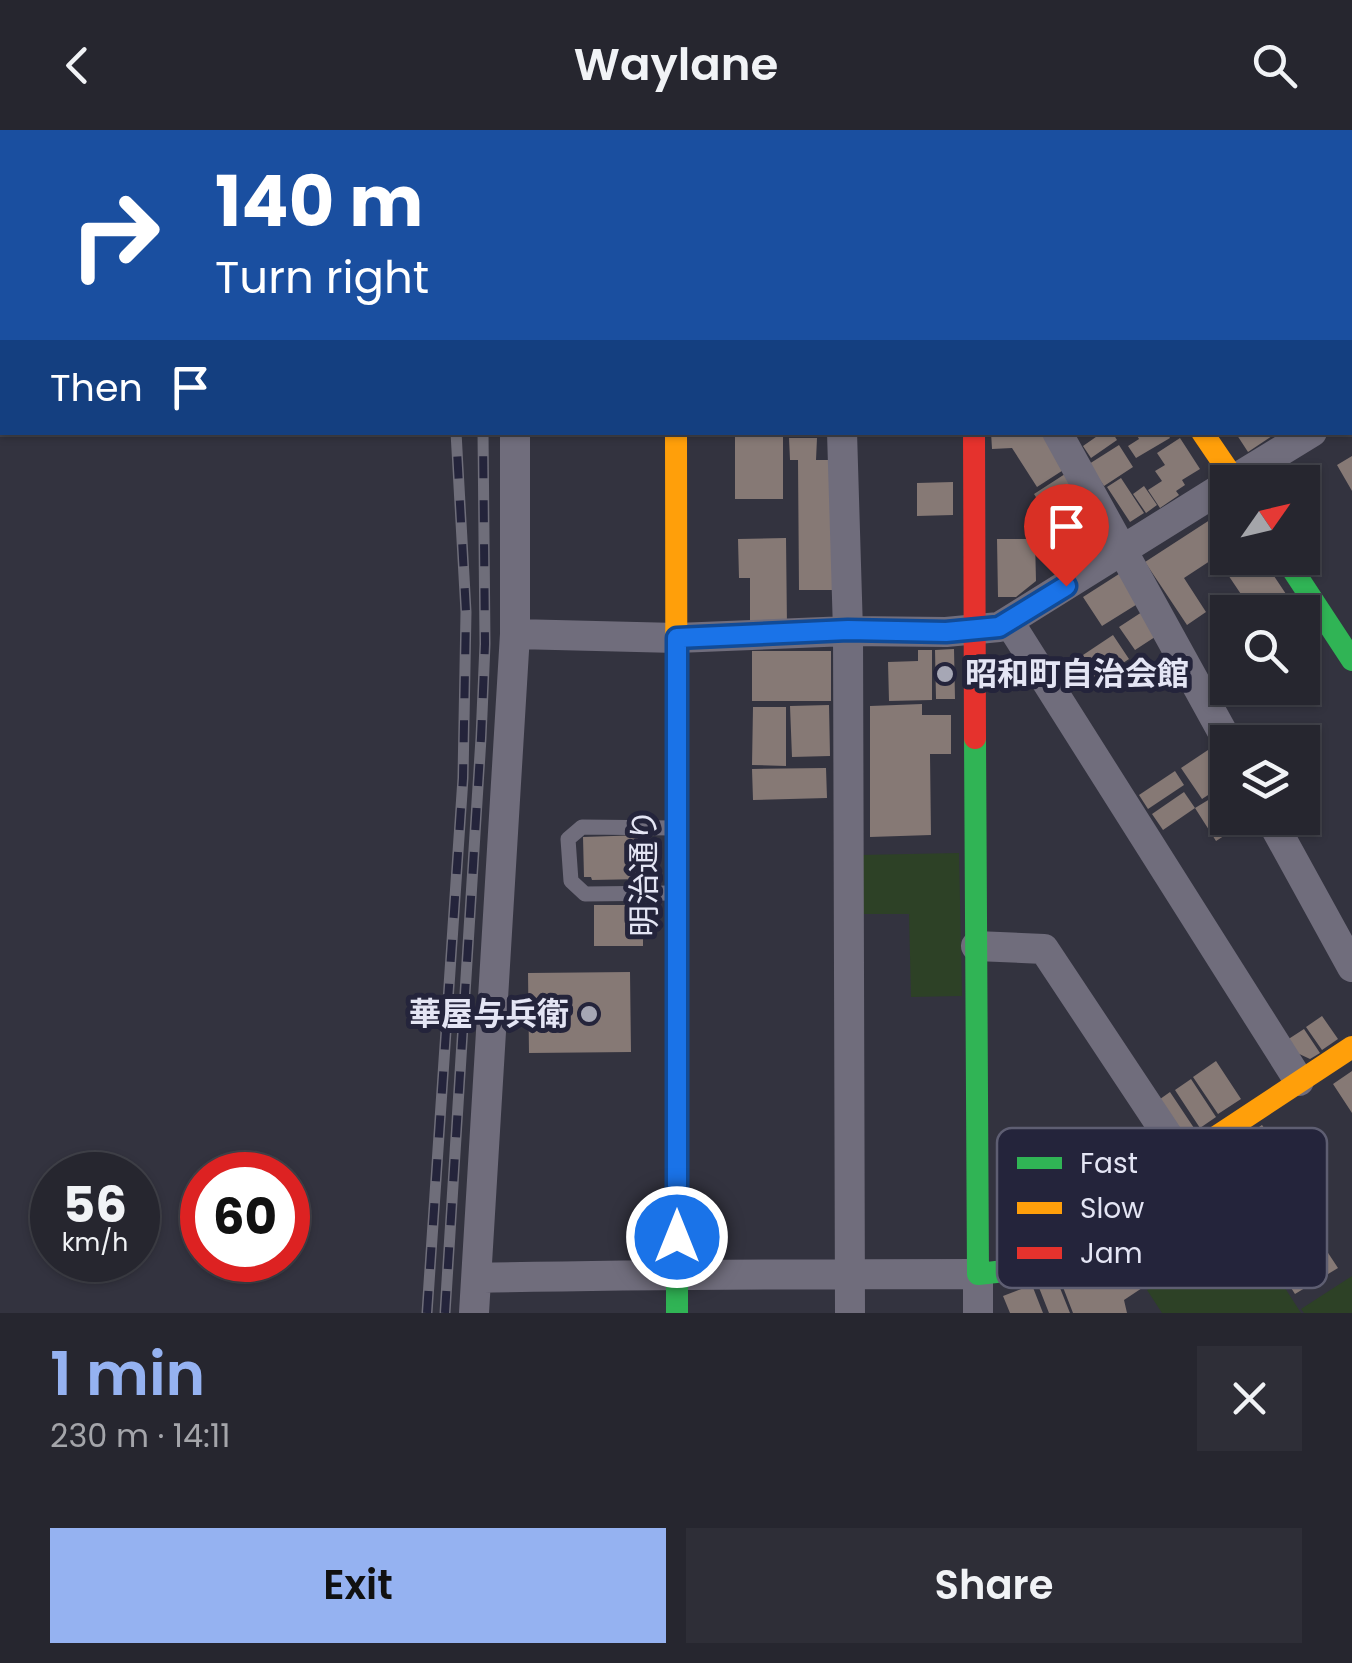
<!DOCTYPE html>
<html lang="en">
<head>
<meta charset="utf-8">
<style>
	:root { --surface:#26262f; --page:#2e2e37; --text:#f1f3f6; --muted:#a4a5aa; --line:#42434b; --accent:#95b2f1 }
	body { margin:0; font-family:Poppins,"Noto Sans JP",sans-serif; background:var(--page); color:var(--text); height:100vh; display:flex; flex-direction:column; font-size:38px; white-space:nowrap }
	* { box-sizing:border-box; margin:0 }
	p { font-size:32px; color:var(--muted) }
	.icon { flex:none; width:55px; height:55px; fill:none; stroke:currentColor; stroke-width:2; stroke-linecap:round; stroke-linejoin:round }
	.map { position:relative; height:1183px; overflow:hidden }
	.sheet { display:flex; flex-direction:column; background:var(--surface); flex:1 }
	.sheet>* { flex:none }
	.top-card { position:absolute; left:0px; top:0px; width:1352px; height:305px; box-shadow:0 2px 8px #0004,0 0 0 2px var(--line); background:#1a4fa0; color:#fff; overflow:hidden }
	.needle { width:65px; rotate:56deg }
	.controls { position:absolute; left:1210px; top:335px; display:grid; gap:20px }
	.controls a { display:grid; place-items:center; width:110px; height:110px; border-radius:0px; background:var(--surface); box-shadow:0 2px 8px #0004,0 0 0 2px var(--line); font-size:50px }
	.speed { position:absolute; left:30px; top:1022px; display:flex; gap:20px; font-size:50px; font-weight:700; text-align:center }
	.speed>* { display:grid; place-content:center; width:130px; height:130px; border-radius:50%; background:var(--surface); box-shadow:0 2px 8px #0004,0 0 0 2px var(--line); line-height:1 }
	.speed small { font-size:25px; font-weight:400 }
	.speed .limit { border:15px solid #d22; background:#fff; color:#111 }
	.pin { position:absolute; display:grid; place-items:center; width:85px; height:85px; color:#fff; margin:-102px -42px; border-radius:50% 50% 50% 0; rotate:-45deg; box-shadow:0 0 10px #0007 }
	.pin .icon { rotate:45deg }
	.me { position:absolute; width:110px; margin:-55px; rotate:0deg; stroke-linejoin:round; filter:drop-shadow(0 0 8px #0008) }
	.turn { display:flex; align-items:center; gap:35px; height:210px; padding:0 50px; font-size:45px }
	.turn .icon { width:130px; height:130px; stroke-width:2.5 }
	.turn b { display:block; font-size:70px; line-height:85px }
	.then { display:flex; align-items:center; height:95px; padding:0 50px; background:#0003; gap:20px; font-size:38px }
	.round { display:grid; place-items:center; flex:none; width:105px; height:105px; border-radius:0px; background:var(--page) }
	.summary { display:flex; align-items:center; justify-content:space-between; height:170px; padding:0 50px }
	h1 { font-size:60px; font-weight:600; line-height:75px; color:var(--accent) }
	.action { display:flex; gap:20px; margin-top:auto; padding:20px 50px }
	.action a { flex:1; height:115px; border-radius:0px; background:var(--accent); color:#111; font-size:40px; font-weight:600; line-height:115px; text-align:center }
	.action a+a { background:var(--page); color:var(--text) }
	header { display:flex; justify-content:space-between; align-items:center; height:130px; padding:0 50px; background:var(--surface); font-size:45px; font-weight:600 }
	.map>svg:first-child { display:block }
</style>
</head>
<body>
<header><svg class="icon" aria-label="back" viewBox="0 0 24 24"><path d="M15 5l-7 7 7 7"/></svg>Waylane<svg class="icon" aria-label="search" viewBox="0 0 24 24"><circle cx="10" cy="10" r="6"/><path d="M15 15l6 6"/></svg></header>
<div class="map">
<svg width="1352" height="1183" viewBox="0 0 1352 1183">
	<rect width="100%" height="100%" fill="#33333f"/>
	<path fill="#2d4126" d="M959,723L962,866L911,867L909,784H861L860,725Z
		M1246,1097L1301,1183H1162L1147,1160Z
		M1352,1146V1183H1304L1301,1179Z"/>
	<path fill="#867975" d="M991,302H1046L1068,337L1037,357L1012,318L992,319Z
		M1103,302H1112L1117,310L1091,328L1083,316Z
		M1135,302H1167L1170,308L1136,328L1128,316L1139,309Z
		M1235,302H1278L1248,322Z
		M735,305H783V369H735Z
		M789,308H817L816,330H833L834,460H799L798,330H790Z
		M1180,308L1200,339L1182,350L1185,355L1176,361L1179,365L1160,378L1148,360L1162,351L1155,341L1165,335L1157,323Z
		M1119,315L1133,337L1104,356L1089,334Z
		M1352,326V361L1337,335Z
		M1065,344L1083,372L1052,392L1034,364Z
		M1121,348L1144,383L1130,392L1107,357Z
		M953,352V385L917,386V353Z
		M1144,356L1157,375L1146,383L1133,364Z
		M1083,375L1103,405L1099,416L1076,430L1053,395Z
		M1219,384L1228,385V428H1262L1298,482H1253L1216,427L1184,448L1206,482L1187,495L1145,432Z
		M1043,389L1072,431L1061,439L1032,397Z
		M786,408L787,497H750V448H739L738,409Z
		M997,409H1035L1036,451L1016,467H998Z
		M1119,444L1139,473L1102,496L1083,467Z
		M1142,482L1158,505L1135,520L1119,497Z
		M1113,505L1129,529L1084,559L1068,535Z
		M954,519L955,569H936L935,520Z
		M918,520H932V570L889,571L888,532L918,531Z
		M752,521H831V571H752Z
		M922,574V585H951V624H930L931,705L870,707V576Z
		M829,575L830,626L792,627L790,576Z
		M753,577H786V636L752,635Z
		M1214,616L1228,636V652L1202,669L1181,638Z
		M826,638L827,668L753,670L752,639Z
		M1175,641L1184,655L1148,679L1139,665Z
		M1228,658V688H1252L1216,711L1195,678Z
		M1184,662L1195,678L1163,700L1152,684Z
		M643,705L644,749L592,750L591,747H584L583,707Z
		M594,775H643V816H594Z
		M630,842L631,922L529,923L528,843Z
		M1322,886L1338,909L1322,920L1306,897Z
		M1304,899L1320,923L1310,929L1295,922L1287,910Z
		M1216,931L1241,969L1218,984L1193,947Z
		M1352,941V983L1333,954Z
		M1191,949L1216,987L1200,998L1175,960Z
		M1170,962L1196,1001L1180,1012L1153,974Z
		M1262,995L1321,1081L1307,1091L1338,1138L1295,1164L1246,1089L1124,1170L1127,1183H1073L1054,1134Z
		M1054,1143L1070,1183H1049L1036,1150Z
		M1032,1155L1043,1183H1010L1003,1166Z"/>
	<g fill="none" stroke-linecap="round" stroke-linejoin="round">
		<path stroke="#706d7c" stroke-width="15" d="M1350,159L1352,158
			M672,763L585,764L571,751L568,709L582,697L673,698"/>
		<path stroke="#706d7c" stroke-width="30" d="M1317,0L1319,2
			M844,2V0
			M1341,2L1345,0
			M1350,54L1352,58
			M1350,279L1352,278
			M842,302L848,501L850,1183
			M1057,302L1228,612
			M1230,352L1312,302
			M1009,492L1299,951
			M515,504L677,508L848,501L946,502L999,497L1228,354
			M1270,688L1352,837
			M976,816L1044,819L1182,1027
			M477,1148C644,1144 811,1144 978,1144V1183
			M474,1183L515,504V302"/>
		<path stroke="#30b455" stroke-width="22" d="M1285,428L1352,530
			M975,608L978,1144L1014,1140L1043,1121
			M677,1010V1183"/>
		<path stroke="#ff9f0a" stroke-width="22" d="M999,0L1001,2
			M676,302L677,1010
			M1202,302L1236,352
			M1043,1121L1352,917"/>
		<path stroke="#e5322d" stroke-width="22" d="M706,0V2
			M974,302L975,608"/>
		<defs>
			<path id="rail" d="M423,0V2
				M462,0V2
				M427,1183L463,648L466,482L456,302
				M445,1183L481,608L485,514L483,302"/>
		</defs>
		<use href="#rail" stroke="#6f6e7a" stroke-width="11"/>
		<use href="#rail" stroke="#24243b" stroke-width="8" stroke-dasharray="22" stroke-linecap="butt"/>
	</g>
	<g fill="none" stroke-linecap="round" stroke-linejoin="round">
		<defs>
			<path id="route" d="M677,1107V508L848,500L946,502L999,497L1066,456"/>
		</defs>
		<use href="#route" stroke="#114b97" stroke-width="25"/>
		<use href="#route" stroke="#1a73e8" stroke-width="18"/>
	</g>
	<g fill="#a6a7b5" stroke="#24243b" stroke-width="4">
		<circle cx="945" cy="544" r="10"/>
		<circle cx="589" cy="884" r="10"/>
	</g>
	<g text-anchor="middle" stroke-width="10" stroke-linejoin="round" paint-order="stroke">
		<g font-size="32" font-weight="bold" fill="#e4e5f4" stroke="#24243b" text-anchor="start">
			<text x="965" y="555">昭和町自治会館</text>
			<text x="569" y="895" text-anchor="end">華屋与兵衛</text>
		</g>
		<g font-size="32" fill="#e4e5f4" stroke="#24243b">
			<text transform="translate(644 743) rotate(-90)" y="11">明治通り</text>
		</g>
	</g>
	<rect x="997" y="998" width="330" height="160" rx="15" fill="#24243b" stroke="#5e5e72" stroke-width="2.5"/>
	<rect x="1017" y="1027" width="45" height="12" fill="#30b455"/>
	<rect x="1017" y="1072" width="45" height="12" fill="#ff9f0a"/>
	<rect x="1017" y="1117" width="45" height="12" fill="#e5322d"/>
	<g font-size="28" fill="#e4e5f4">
		<text x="1080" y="1043">Fast</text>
		<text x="1080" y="1088">Slow</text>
		<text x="1080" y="1133">Jam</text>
	</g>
</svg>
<div class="controls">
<a><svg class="needle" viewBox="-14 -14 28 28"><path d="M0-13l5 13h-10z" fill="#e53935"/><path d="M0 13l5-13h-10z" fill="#a4a5aa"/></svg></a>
<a><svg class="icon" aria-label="search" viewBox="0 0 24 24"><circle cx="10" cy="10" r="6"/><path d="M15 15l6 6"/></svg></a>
<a><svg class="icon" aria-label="layers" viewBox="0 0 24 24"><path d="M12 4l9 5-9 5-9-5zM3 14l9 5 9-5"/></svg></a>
</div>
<div class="speed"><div>56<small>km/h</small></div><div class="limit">60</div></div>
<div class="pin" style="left:1066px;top:456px;background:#d93025"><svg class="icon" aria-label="arrive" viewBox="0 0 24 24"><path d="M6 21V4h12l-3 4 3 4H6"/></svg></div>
<svg class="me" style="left:677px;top:1107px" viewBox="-20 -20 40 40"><circle r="17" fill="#1a73e8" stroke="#fff" stroke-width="3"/><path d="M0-11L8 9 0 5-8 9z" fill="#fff"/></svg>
<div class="top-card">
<div class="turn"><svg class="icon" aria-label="right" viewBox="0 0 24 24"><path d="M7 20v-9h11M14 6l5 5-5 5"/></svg><div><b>140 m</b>Turn right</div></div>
<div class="then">Then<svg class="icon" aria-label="arrive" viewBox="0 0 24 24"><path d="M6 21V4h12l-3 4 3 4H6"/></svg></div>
</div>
</div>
<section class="sheet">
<div class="summary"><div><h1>1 min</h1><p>230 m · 14:11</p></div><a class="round"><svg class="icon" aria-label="close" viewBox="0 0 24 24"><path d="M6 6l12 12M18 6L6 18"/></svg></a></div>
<div class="action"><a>Exit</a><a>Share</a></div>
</section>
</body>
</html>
